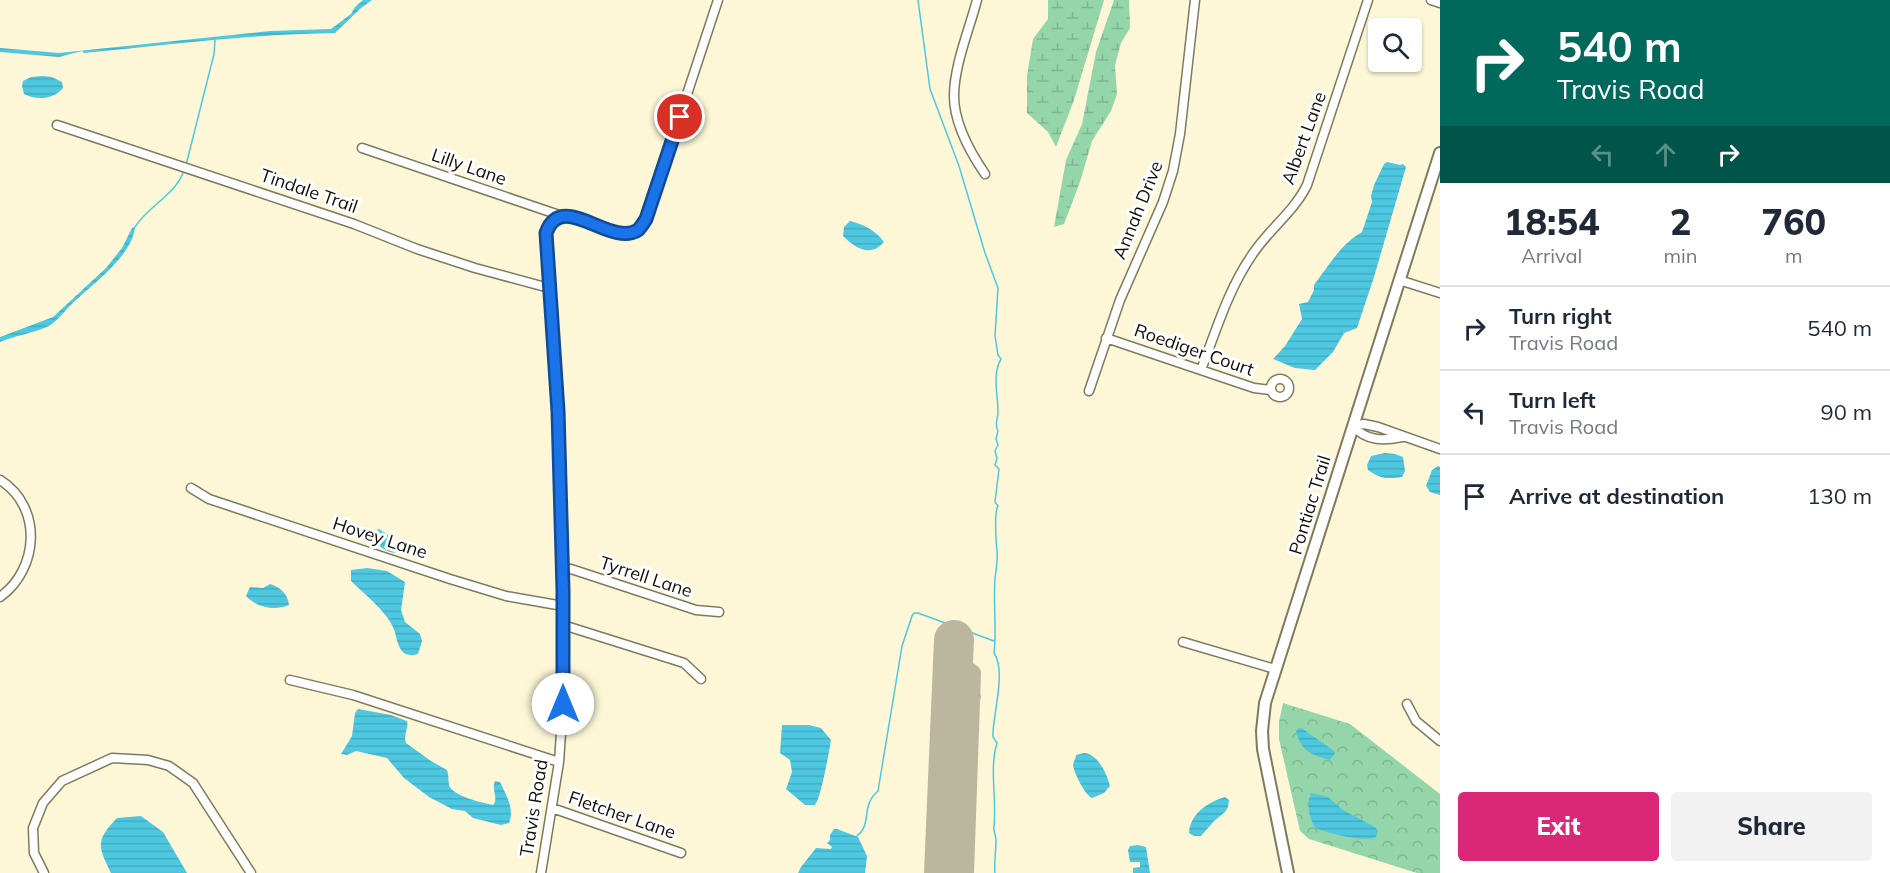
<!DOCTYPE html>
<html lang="en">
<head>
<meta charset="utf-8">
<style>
	:root { --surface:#fff; --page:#f2f2f3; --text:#1f2937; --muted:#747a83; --line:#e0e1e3; --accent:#db2777 }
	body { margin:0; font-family:Mulish,sans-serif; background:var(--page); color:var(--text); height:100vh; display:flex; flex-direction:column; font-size:22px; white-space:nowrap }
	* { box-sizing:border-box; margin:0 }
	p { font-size:20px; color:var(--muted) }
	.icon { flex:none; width:33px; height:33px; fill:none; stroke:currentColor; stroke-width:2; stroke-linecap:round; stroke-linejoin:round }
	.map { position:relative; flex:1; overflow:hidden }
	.details { display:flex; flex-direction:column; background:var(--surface); width:450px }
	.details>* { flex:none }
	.top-card { background:#00695c; color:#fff; overflow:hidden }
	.buttons { position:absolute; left:1368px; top:18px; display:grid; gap:12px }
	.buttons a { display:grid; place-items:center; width:54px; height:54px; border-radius:6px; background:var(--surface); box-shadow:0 2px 4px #0004; font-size:30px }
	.pin { position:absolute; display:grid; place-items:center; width:51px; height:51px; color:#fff; margin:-26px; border:3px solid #fff; border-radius:50%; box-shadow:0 2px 6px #0007 }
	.me { position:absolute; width:66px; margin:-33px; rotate:0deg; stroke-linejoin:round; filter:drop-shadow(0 0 4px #0008) }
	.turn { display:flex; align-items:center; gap:21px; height:126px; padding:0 18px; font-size:27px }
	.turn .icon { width:78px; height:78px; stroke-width:2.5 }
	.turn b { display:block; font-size:42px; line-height:51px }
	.lanes { display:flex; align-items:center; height:57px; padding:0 18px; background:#0003; justify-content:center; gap:30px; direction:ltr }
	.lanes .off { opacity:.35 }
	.eta { display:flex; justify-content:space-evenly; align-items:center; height:102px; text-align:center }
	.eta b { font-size:36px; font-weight:800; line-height:42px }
	.cta { display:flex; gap:12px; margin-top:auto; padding:12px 18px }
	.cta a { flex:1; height:69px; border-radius:6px; background:var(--accent); color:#fff; font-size:24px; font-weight:800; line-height:69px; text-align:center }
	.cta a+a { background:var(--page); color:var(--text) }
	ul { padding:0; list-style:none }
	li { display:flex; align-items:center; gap:18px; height:84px; padding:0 18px; border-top:2px solid var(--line) }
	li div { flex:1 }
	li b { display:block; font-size:22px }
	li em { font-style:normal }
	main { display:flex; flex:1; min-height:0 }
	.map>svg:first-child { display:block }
</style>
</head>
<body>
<main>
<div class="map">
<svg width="1440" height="873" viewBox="0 0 1440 873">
	<defs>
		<pattern id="wetland-marsh" width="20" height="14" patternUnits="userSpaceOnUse" patternTransform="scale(1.5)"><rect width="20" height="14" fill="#94d6aa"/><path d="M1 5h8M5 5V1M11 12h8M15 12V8" fill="none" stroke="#7fb691"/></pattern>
		<pattern id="park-crowns" width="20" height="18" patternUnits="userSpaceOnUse" patternTransform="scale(1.5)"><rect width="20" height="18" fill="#94d6aa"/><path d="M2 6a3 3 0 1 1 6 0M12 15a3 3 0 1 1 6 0" fill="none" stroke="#7fb691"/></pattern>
		<pattern id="water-rules" width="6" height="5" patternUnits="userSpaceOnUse" patternTransform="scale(1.5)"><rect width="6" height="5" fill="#4ec8e1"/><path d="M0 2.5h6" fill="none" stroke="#43abc0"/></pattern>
	</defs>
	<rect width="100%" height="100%" fill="#fdf7d8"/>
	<path fill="url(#wetland-marsh)" d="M1048,0H1104L1074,100L1056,147L1048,132L1027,113V76L1033,39L1048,19Z
		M1114,0H1129L1130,28L1121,43L1115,65L1117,94L1111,111L1092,141L1080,182L1064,224L1054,227L1066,160L1082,124L1096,52Z"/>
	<path fill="url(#park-crowns)" d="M1283,703L1350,724L1440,794V873H1417L1309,839L1300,831L1279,739V722Z"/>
	<path fill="url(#water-rules)" d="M363,0H372L361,8L335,33C251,34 167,45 84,53L82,51L59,57L0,52V48L59,53L270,31L331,29L351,14L355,7Z
		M43,76L52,77L62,82L63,88C54,99 37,101 24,94L22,86L23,81L31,77Z
		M1387,162L1400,165L1403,164L1406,167L1374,277L1357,328L1344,333L1333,352L1315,370L1295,368L1273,359L1285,346L1302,319L1299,304L1308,302L1314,290V285C1329,265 1341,244 1362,232L1372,202L1371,196L1374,185L1384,164Z
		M850,221C865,225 875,230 884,242C870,258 855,248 843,236L844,227Z
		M135,227C132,256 94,283 75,301C67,308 61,317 52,324C43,331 13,336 0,342V337L53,317L106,268L122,248L132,228Z
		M1385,453L1395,454L1403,457L1405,471L1402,477C1388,479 1380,479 1368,470L1367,465L1371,456Z
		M1438,466L1440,467V495L1430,492L1426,486L1432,470Z
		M378,529C389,533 393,541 395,553C386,552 376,545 372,537Z
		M367,568L387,571L405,582L401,610L405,622L420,634L422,641L418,654C414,655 409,656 404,653C396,646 397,635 393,627C386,611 363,593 351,581V570Z
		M270,584C280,587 288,594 289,605C275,611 257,608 246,596L250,587L263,588Z
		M358,709L391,715L407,721C409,727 403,735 406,743L431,761L447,770C449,775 448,780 449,785C452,796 483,803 493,805C499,798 491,790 495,781L500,782C506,795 515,809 509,823L501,825L473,818L465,811L452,809L429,797L404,778L387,758L356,751L347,755L341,754L352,736L355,713Z
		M782,725H809L821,728L831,740C829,752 821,798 815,805H805L786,789L792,772L790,760L780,753Z
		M1299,728L1303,729L1334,751L1335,753L1330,760C1311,755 1301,751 1296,731Z
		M1084,753C1098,754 1107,774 1110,786L1104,793L1092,798C1085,795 1074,773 1073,765C1073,764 1076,757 1076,755Z
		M1311,793L1328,797L1343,810L1375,827L1378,831L1376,837C1365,843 1328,833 1315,828C1309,817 1306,805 1311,793Z
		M1225,797L1229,800L1228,807L1225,812L1214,821L1201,836H1194L1189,833C1190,814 1208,802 1225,797Z
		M141,816L163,832L187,873H111C98,846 95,841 117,818Z
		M834,829H837L858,837L867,856L865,873H798L801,867L816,848L831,849L832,847L827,843L830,840V835Z
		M1138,845L1146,847L1150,873H1133V868L1140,867V862H1130L1128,850L1130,846Z"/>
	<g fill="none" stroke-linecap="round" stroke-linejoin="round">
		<path stroke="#4ec8e1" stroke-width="1.5" d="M918,0L930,89L959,166L985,253L998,288L995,336L998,355L1001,359C992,374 998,395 998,412C998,420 994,424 998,431L996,439L998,445L995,451L997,458L995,465L999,469L995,502L998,506C994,512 996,542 997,551C998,560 996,570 995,579C993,604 997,629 994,653C1006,670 994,711 993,732V737L997,743C989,769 997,799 994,826C993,831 996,835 996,840C996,851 994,862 995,873
			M186,165L214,54L215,40
			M135,227C148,206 177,194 184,170
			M857,836C873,823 860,806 878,791L902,646L912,616L914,613H918L994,641"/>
		<path stroke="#bbb69e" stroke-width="16" d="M953,665L965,667L973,673L966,873
			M951,696L973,697"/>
		<path stroke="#bbb69e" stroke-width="40" d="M944,873L954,640"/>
		<defs>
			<path id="minor" d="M977,0C969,30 954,66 954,96C954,124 970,152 985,174
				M1431,0L1440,3
				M57,125L354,224L417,249L475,268L549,288
				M362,148L562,216
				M1399,280L1440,293
				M1106,338L1254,388L1271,390
				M1201,370C1216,331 1228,290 1252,255C1268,230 1294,212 1307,185L1368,0
				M1271 388a9 9 0 1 1 18 0a9 9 0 1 1-18 0Z
				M1089,391L1120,300L1163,202L1173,171L1180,134L1195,0
				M1353,426L1364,424L1378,427L1440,449
				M1353,426C1366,441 1383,441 1402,437
				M0,480C43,507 39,569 0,597
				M191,488L209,499L450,579L506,596L563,606
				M562,570L571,569L696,610L719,612
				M563,625L684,663L701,679
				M1183,642L1275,669
				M290,680L353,695L559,762
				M1407,704L1416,721L1440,741
				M552,808L681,853
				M44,873L34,853L33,828L43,803L62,781L112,758L148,760L169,766L193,783L251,873
				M541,873L559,762L563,704V590L557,411L546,233C561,190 610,248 637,230C641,227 644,222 646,219L718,0"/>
			<path id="major" d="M1288,873L1263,749L1262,731L1265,703L1440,153"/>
		</defs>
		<use href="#minor" stroke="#7f7a5e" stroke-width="11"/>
		<use href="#major" stroke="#7f7a5e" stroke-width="14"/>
		<use href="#minor" stroke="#fff" stroke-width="8"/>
		<use href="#major" stroke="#fff" stroke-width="10"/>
	</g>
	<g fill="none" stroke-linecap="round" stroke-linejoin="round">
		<defs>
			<path id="route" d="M563,704V590L558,411L546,233C562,189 610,248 638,230C641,227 644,222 646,219L680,117"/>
		</defs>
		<use href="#route" stroke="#114b97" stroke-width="15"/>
		<use href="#route" stroke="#1a73e8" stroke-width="10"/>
	</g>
	<g text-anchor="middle" stroke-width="6" stroke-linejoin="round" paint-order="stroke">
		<g font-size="18" fill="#100e05" stroke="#fff">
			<text transform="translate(1304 138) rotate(-70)" y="6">Albert Lane</text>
			<text transform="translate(469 167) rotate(19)" y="6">Lilly Lane</text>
			<text transform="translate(309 191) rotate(19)" y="6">Tindale Trail</text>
			<text transform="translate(1138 210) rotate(-68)" y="6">Annah Drive</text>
			<text transform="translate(1194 350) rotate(19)" y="6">Roediger Court</text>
			<text transform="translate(1310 505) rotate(-73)" y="6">Pontiac Trail</text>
			<text transform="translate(380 538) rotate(18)" y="6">Hovey Lane</text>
			<text transform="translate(646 577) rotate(18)" y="6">Tyrrell Lane</text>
			<text transform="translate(534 808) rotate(-81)" y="6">Travis Road</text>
			<text transform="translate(622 815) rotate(19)" y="6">Fletcher Lane</text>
		</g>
	</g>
</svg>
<div class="buttons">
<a><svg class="icon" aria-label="search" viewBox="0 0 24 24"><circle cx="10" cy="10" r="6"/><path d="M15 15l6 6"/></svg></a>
</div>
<div class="pin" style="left:680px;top:117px;background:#d93025"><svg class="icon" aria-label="arrive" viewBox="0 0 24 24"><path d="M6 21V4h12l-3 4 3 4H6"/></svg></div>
<svg class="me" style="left:563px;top:704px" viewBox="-20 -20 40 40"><circle r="19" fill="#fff"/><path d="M0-13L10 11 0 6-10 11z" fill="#1a73e8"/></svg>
</div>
<section class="details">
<div class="top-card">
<div class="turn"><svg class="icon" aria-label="right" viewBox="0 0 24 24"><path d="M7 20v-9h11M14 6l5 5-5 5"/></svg><div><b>540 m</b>Travis Road</div></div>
<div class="lanes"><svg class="icon off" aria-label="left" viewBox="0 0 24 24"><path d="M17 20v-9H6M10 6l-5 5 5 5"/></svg><svg class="icon off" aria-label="ahead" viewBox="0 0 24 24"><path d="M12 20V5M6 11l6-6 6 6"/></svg><svg class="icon" aria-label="right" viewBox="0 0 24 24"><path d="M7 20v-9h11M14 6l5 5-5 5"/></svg></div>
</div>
<div class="eta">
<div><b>18:54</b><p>Arrival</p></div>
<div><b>2</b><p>min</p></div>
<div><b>760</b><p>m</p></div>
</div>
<ul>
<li><svg class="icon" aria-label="right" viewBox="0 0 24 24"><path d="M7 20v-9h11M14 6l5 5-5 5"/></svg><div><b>Turn right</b><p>Travis Road</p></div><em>540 m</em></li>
<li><svg class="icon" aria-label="left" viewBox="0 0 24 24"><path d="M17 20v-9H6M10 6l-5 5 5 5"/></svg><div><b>Turn left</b><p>Travis Road</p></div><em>90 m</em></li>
<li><svg class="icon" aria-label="arrive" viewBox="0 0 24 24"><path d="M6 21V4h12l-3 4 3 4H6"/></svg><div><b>Arrive at destination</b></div><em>130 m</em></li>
</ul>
<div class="cta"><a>Exit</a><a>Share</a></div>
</section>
</main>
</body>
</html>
